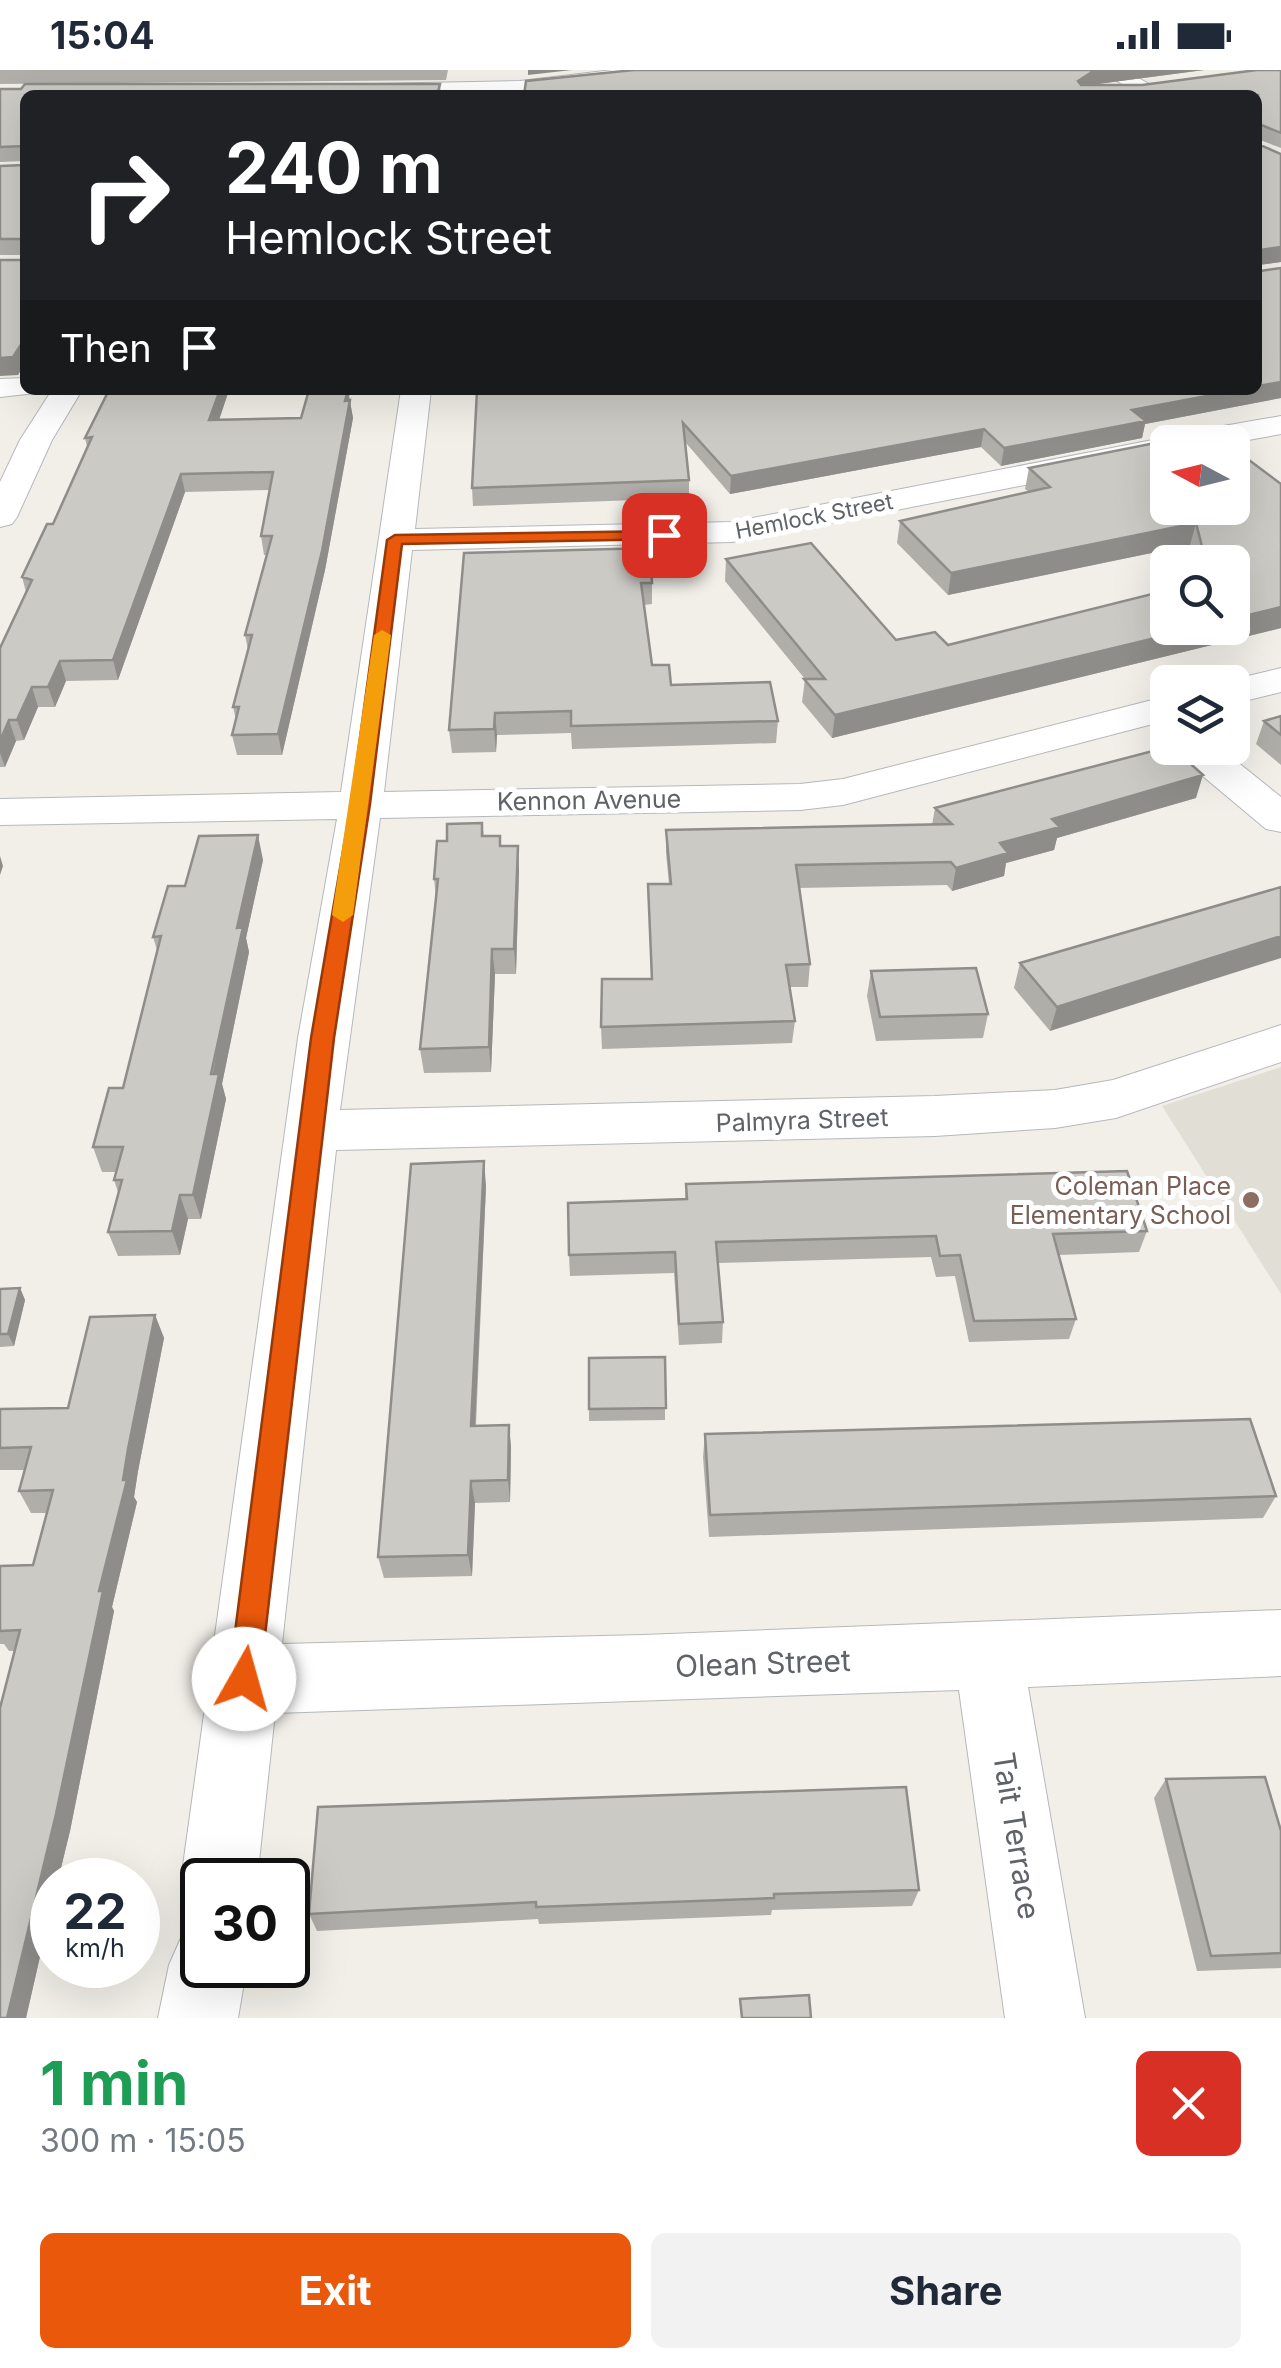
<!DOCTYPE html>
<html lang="en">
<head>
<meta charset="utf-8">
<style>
	:root { --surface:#fff; --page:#f2f2f3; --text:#1f2937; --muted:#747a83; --accent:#ea580c }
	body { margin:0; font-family:Inter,sans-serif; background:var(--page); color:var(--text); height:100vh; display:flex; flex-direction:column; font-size:38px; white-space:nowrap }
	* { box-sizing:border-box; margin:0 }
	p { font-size:32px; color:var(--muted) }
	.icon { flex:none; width:55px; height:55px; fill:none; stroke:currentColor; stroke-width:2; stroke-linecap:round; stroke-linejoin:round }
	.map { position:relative; height:1948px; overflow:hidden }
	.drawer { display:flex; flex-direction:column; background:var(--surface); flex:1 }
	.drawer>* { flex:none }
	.guide { position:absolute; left:20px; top:20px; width:1242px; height:305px; border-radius:15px; box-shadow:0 10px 40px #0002; background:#202124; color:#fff; overflow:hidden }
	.needle { width:65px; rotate:277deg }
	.controls { position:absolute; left:1150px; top:355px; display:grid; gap:20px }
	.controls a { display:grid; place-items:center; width:100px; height:100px; border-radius:15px; background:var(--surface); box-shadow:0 10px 40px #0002; font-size:50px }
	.speed { position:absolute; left:30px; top:1788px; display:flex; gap:20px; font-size:50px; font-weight:700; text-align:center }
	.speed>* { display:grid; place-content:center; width:130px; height:130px; border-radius:50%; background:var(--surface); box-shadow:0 10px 40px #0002; line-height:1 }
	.speed small { font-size:25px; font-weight:400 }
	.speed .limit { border:5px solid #111; border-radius:15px; background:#fff; color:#111 }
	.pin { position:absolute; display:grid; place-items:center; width:85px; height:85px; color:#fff; margin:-42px; border-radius:20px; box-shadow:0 5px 15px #0006 }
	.me { position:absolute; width:110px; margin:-55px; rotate:7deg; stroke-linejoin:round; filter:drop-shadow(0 0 8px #0008) }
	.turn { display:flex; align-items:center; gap:35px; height:210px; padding:0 40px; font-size:45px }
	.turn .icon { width:130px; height:130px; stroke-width:2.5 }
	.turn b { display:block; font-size:70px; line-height:85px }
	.then { display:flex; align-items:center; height:95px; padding:0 40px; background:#0003; gap:20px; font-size:38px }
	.round { display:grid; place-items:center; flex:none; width:105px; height:105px; border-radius:15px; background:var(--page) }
	.overview { display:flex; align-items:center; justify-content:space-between; height:170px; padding:0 40px }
	h1 { font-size:60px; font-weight:700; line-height:75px; color:#1e9e55 }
	.primary-button { display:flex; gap:20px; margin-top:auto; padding:20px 40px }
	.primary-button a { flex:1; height:115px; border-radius:15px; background:var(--accent); color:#fff; font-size:40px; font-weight:700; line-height:115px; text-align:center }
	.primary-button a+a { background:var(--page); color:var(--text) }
	.status { display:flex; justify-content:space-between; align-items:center; height:70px; padding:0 50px; background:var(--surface); direction:ltr }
	.status svg { height:28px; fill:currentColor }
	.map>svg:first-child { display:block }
</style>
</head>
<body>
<div class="status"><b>15:04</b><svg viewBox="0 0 49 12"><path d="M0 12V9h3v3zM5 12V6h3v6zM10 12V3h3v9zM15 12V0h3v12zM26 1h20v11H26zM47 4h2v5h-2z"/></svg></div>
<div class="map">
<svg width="1281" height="1948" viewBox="0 0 1281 1948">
	<rect width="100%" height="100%" fill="#f1efe8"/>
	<path fill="#e1ded6" d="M1281,997V1224L1162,1036Z"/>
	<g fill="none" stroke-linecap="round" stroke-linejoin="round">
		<defs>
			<path id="minor" d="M613,0H678L668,6L520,23L368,25L363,20L374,14L520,11Z
				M1098,0H1124L1169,25H1141Z
				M25,308V320H38L36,323L0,327V309Z
				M52,320H82L52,370L17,447L12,454L0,457V412L20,370Z
				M401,320H431L415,459L732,452L1168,367L1175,369L1189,362L1281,346V364L1232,373L1168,372V387L732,472L412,480L384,722L800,714L843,709L1168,626V650L843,735L800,740L380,748L340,1040L935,1026L1055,1020L1113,1010L1281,955V992L1116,1048L1055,1058L935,1066L336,1080L282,1574L643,1565L1281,1540V1606L1028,1617L1085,1948H1005L959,1620L275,1643L257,1810H202V1841L192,1837L181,1810L298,968L337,749L0,755V729L341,722Z
				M1281,598V622L1232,634V612H1223Z
				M1175,678H1220L1281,727V762L1266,759L1180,687Z
				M202,1858V1895H247L238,1948H158L169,1895L181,1868Z"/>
		</defs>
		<use href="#minor" stroke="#b5b8bc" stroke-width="2"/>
		<use href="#minor" fill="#fff" fill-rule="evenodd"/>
	</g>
	<path fill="#afaea9" d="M0,0H448L446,10L0,14Z
		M634,0H1204L1090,15H1142L1281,0V78L1260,70L1281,192L1260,195V201L1281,198V328L1145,354L1142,368L1001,396L981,377L730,424L686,373L689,410V428L473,436L472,418L477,320H1258Z
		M440,14L441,25H25V293L18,305L23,185H0V96L24,95V91L0,92V19Z
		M109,320H229L219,350L301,348L309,320H351L349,326L353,348L325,500L282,685H237L232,665L236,650L233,637L248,580L245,565L266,485H264L261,466L269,420L185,422L118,610L66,611L55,637H38L24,670L16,671L5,697H0V578L26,522L22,507L53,454L87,377L85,368Z
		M1029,398L1168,438L1281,414V558L832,668L802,632L805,609L725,511L726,489L896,570L948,575L1168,558L1232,492H1194L1190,475L948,525L897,473L900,451L1029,422L1025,419Z
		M464,483L652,513V534L644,535L652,595L671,615L778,651L776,673L572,679L571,663L497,665L496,682L452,683L449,660Z
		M1281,646V695L1256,674L1264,651Z
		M1196,728L1057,768L1054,780L1006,793L1004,806L952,821L947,815L799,818L810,894L808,917H789L795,951L792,973L602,979L601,957L651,909L648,814H669L666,783V760L932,755L935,738Z
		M482,753L484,766L501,776L519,800L516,904H495L491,1002L424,1003L420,979L436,827L434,809L447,771Z
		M263,790L246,868L249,882L222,1014L226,1029L201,1149H188L180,1185L118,1186L108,1162L118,1122L114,1110L116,1102H102L93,1077L123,1018L157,880L153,867L185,816Z
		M1281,817L1050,961L1014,918L1020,893Z
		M871,901L988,944L983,968L876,971L867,926Z
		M686,1114L1147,1161L1139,1182L1059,1185L1076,1249L1069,1269L969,1272L955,1206L936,1207L931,1187L718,1193L723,1252L722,1273L679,1275L674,1203L570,1206L569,1185L685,1129Z
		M486,1116L476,1356L509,1355L511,1378L510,1432L475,1433L472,1506L384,1508L378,1487Z
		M20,1218L25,1230L14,1276L0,1277V1219Z
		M155,1245L164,1268L138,1401L134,1427L137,1432L112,1537L114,1541L70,1761L58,1810H52V1834L26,1948H0L14,1581H9L4,1574H0V1496L33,1495L47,1443H31L19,1421L25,1400H0V1339L68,1338Z
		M665,1287V1350L589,1351V1288Z
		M705,1364L1276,1426L1263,1448L709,1467L703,1387Z
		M1166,1709L1281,1761V1898L1197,1901L1154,1728Z
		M318,1737L919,1820L912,1836L772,1840L771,1845L539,1854L538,1849L317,1861L309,1844Z"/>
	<path fill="#8f8d8a" d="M528,0H572L528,5Z
		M1106,0H1204L1090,15L1075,24L1078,11L1092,2Z
		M1281,177V192L1258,195L1259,180Z
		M22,273L25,293L18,305L0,306V288Z
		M1281,312V328L1145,354L1142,368L1001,396L1004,378L1132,340L1239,320H1258V316Z
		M220,320H229L213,368L209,350Z
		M345,320H351L349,326L353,348L325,500L282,685L278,664Z
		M984,359L981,377L730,424L731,406Z
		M181,404L185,422L118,610L113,590Z
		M1196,453L1190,475L948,525L951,503Z
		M1281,537V558L832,668L835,645L1197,558H1232V549Z
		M60,591L66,611L55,637L48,617Z
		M32,617L38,637L24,670L17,650Z
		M495,643L497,665L496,682L494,659Z
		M9,650L16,671L5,697L0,683V671Z
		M1203,705L1196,728L1057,768L1054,780L1006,793L1004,806L952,821L956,798L1000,773L1052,749Z
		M258,765L263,790L246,868L249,882L222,1014L226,1029L201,1149L193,1125L237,858Z
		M518,776L519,800L516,904L514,879Z
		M0,786L3,796L0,805Z
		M1281,866V888L1050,961L1057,937Z
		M492,879L495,904L491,1002L489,977Z
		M484,1091L486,1116L474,1379L471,1356Z
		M180,1125L188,1149L180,1185L172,1161Z
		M20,1218L25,1230L14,1276L8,1264Z
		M155,1245L164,1268L138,1401L134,1427L137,1432L112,1537L114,1541L70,1761L58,1810H52V1834L26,1948H7L123,1410Z
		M509,1355L511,1378L510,1432L508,1410Z
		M471,1411L475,1433L472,1506L468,1485Z"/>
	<path fill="#cccac5" stroke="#8f8d8a" stroke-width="2.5" d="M634,0H1106L1092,2L1078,11L1081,15H1142L1257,0H1281V63L1259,54L1260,75L1281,84V177L1259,180L1260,201L1281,198V312L1258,316V25H524L526,11Z
		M25,14H440L437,25H25V273H22L13,287L0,288V190H23V169H0V96L24,95V76L0,77V19H21Z
		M109,320H220L209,350L301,348L309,320H348L345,331L350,330L322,481L278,664L232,665L239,637H233L252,565H245L272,466H261L273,402L181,404L113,590L60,591L48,617H32L17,650H9L0,671V578L32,510L22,507L47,454H53L92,367L85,368Z
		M477,320H1239L1132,340L1146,351L1004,378L984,359L731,406L683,353L689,410L472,418Z
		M1175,369L1180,372H1168V438H1232V389L1245,387L1281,414V537L1232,549V492H1206L1196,453L951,503L900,451L1050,417L1029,398Z
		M811,473L896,570L935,562L948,575L1168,520V558H1197L835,645L804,609H825L726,489Z
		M650,478L652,513H641L652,595H669L671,615L770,612L778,651L571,656V641L495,643L494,659L449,660L464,483Z
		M1281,646V665L1264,651Z
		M1168,677L1173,678L1203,705L1052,749L1060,757L1000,773L1008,783L956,798L951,792L796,795L810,894L786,895L795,951L601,957L602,909H652L648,814H671L666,760L952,754L935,738Z
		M482,753V766H500V776H518L514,879H492L489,977L420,979L438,809H434L437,771H447V754Z
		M258,765L237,858L243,857L211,1004H219L193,1125H180L172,1161L108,1162L122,1110H114L123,1077H93L109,1018H123L161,866L153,867L168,816H185L199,766Z
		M1281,817V866L1057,937L1020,893Z
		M976,898L988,944L880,947L871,901Z
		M484,1091L471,1356L509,1355L508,1410L471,1411L468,1485L378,1487L411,1094Z
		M1127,1101L1147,1161L1053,1164L1076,1249L974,1251L960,1185L940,1186L936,1166L716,1172L723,1252L679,1254L675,1182L569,1185L568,1133L687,1129L686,1114Z
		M20,1218L8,1264H0V1219Z
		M155,1245L128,1379L123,1410H127L99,1521H103L56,1744L7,1948H0V1638L20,1560L0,1561V1496L33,1495L53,1420L19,1421L31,1377L0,1378V1339L68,1338L90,1247Z
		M665,1287L666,1338L589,1339V1288Z
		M1250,1349L1276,1426L710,1445L705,1364Z
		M1265,1707L1281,1761V1883L1211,1886L1166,1709Z
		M906,1717L919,1820L774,1824V1828L536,1837V1832L309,1844L318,1737Z
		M809,1925L811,1948H742L740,1929Z"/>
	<path fill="#ea580c" stroke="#983908" stroke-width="2.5" d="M664,461L671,465L669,469L402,474L370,734L334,968L260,1609L256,1620L244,1625L233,1620L229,1609L311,968L351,734L387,470L395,465Z"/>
	<path fill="#f59e0b" d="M382,560L391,565L353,845L343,852L332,845L374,565Z"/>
	<circle fill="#8d6e63" stroke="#fff" stroke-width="4" cx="1251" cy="1130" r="10"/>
	<g text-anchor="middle" stroke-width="10" stroke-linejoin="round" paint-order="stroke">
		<g font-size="22" fill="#5f6368" stroke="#fff">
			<text transform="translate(814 446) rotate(-11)" y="8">Hemlock Street</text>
		</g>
		<g font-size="25" fill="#5f6368" stroke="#fff">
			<text transform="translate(589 730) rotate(-1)" y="9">Kennon Avenue</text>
			<text transform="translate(802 1050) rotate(-2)" y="9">Palmyra Street</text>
		</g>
		<g font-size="25" fill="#785e54" stroke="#fff" text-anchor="end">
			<text x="1231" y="1125">Coleman Place<tspan x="1231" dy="29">Elementary School</tspan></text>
		</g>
		<g font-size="30" fill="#5f6368" stroke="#fff">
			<text transform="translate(763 1594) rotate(-2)" y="10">Olean Street</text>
			<text transform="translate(1016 1766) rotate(81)" y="10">Tait Terrace</text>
		</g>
	</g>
</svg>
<div class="controls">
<a><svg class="needle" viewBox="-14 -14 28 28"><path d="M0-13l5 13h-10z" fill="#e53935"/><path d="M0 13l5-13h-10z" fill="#747a83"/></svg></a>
<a><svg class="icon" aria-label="search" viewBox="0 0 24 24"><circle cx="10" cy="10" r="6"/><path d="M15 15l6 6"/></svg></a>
<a><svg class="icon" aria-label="layers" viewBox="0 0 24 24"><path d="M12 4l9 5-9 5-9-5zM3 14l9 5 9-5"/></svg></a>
</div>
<div class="speed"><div>22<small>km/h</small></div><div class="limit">30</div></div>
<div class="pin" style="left:664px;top:465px;background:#d93025"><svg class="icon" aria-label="arrive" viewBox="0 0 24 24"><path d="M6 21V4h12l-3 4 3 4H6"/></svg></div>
<svg class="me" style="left:244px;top:1609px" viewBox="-20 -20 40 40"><circle r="19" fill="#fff"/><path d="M0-13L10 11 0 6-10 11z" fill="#ea580c"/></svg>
<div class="guide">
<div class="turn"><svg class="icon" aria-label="right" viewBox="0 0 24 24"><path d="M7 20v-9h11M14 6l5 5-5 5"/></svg><div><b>240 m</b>Hemlock Street</div></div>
<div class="then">Then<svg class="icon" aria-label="arrive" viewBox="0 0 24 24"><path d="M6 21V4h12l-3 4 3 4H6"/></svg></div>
</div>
</div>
<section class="drawer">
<div class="overview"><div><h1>1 min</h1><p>300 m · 15:05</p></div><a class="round" style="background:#d93025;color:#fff"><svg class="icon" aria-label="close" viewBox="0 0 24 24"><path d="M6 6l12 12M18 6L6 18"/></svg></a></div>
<div class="primary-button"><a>Exit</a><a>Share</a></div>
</section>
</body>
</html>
